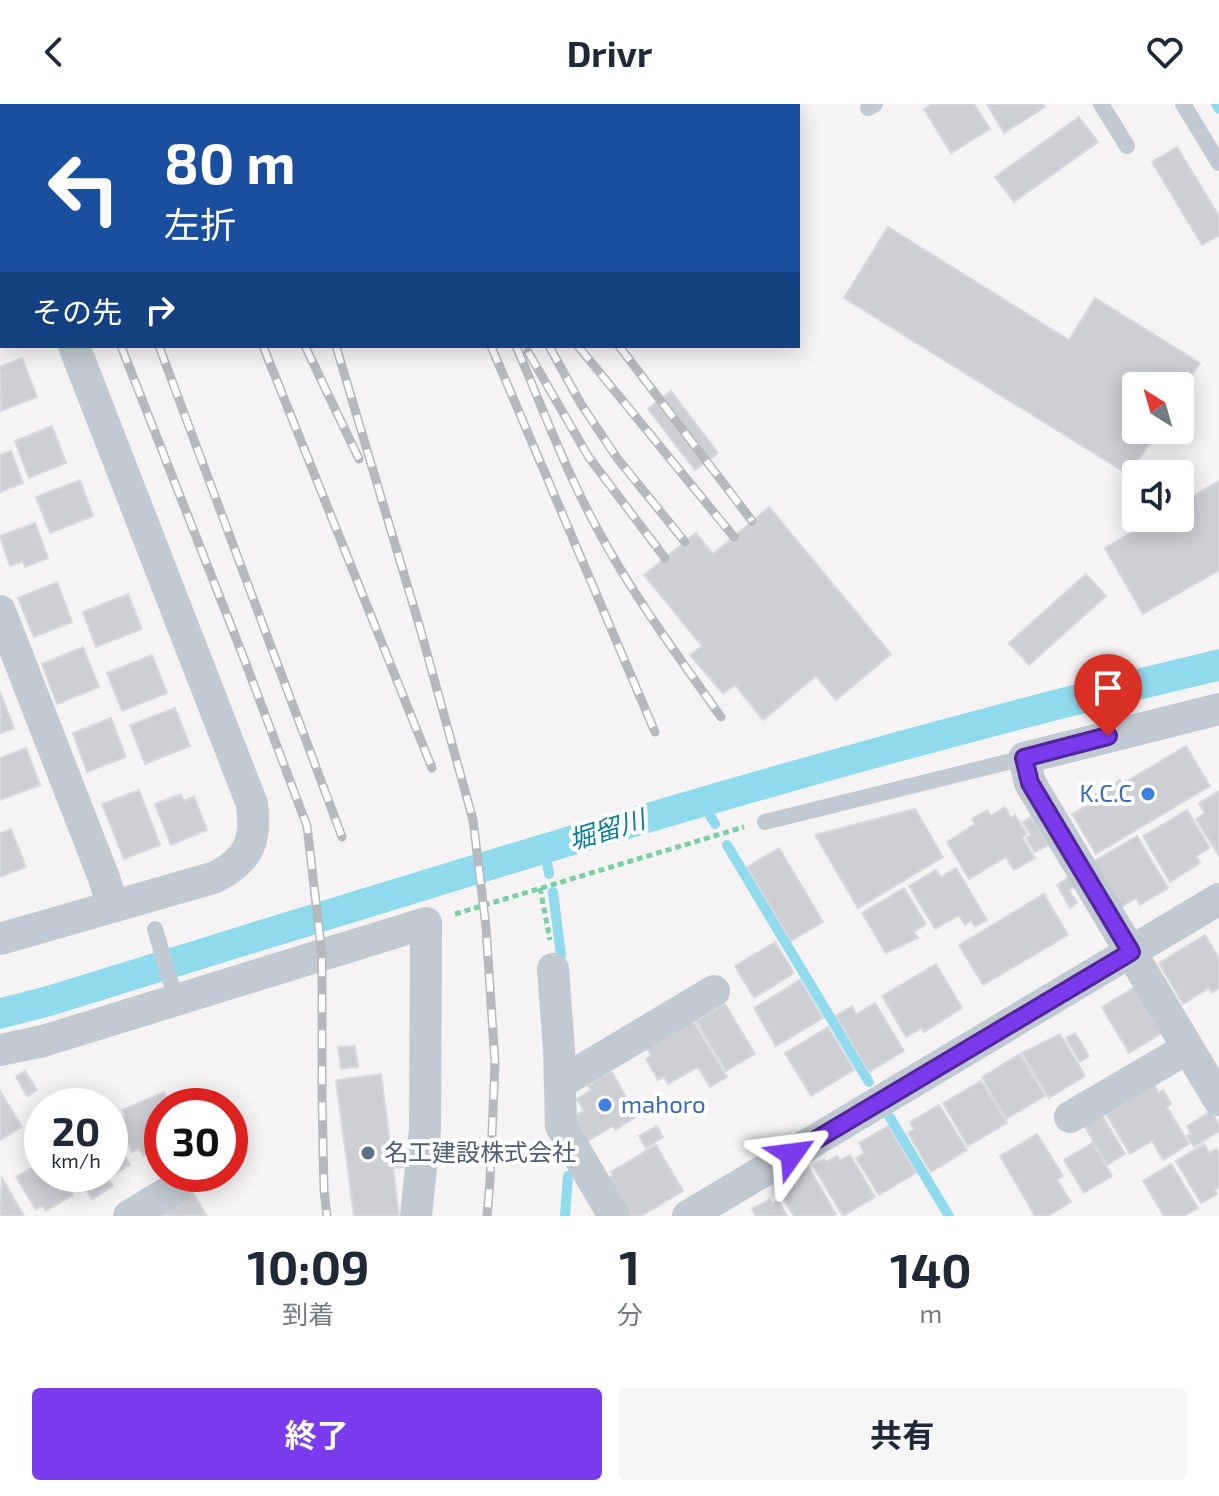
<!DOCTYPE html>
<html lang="ja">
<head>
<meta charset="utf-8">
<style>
	:root { --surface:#fff; --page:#f6f6f7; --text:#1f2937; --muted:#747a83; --accent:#7c3aed }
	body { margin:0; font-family:"Exo 2","Noto Sans JP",sans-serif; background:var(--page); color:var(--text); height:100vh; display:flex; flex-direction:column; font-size:30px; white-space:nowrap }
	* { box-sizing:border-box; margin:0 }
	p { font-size:26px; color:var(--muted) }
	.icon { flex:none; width:44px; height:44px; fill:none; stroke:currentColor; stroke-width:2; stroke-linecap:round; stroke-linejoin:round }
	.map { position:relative; height:1112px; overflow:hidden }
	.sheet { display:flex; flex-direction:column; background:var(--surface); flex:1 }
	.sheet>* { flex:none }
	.hud { position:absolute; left:0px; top:0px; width:800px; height:244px; box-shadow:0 4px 20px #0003; background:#1a4fa0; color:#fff; overflow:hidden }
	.needle { width:52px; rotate:323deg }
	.fabs { position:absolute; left:1122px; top:268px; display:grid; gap:16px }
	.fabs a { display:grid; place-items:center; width:72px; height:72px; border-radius:8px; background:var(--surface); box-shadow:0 4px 20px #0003; font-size:40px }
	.speed { position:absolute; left:24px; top:984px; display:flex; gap:16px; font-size:40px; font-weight:700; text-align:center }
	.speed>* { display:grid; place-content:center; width:104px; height:104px; border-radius:50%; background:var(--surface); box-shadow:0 4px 20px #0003; line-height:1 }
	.speed small { font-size:20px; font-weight:400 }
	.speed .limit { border:12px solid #d22; background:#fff; color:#111 }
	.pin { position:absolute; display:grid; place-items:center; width:68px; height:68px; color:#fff; margin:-82px -34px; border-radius:50% 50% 50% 0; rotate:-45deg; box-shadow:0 0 8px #0007 }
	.pin .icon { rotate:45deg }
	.me { position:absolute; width:88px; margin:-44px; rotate:59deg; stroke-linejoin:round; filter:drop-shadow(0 0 6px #0008) }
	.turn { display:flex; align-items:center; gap:28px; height:168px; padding:0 32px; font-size:36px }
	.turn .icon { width:104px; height:104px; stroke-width:2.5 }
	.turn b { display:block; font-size:56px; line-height:68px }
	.then { display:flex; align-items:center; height:76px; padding:0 32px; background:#0003; gap:16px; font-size:30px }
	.eta { display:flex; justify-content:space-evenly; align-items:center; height:136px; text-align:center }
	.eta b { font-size:48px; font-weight:700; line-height:56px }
	.primary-button { display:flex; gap:16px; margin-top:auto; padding:16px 32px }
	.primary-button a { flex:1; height:92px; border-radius:8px; background:var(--accent); color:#fff; font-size:32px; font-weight:700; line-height:92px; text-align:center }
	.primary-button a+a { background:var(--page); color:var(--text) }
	header { display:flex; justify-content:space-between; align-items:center; height:104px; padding:0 32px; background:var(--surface); font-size:36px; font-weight:700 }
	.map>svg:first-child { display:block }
</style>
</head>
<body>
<header><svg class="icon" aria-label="back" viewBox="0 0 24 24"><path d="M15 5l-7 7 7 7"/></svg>Drivr<svg class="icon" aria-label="heart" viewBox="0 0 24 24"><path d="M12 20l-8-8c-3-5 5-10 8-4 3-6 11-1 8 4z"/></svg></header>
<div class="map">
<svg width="1219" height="1112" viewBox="0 0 1219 1112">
	<rect width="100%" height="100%" fill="#f5f3f3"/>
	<path fill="#90daee" d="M1219,545V577C824,668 438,793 51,912L0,925V894L43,883C433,763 822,639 1219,545Z"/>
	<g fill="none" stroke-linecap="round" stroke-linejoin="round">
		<path stroke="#90daee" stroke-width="10" d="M1216,0L1219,5
			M704,701L715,720
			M727,741L869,978
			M545,748L549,770
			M553,788L561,851
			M889,1012L949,1112
			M565,1112L568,1072"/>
	</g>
	<path fill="#cdcfd5" stroke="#d7d9de" stroke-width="2" d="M932,0H974L990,25L951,49L924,5Z
		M987,0H1043L1045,3L1004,29Z
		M1079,13L1098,38L1014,98L995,73Z
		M1177,43L1219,112V131L1202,141L1152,58Z
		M888,123L1069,236L1095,194L1200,259L1180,290V282H1136V326H1158L1129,371L844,194Z
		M22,254L37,293L1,307L0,263Z
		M671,287L718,349L695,366L648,305Z
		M52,322L66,359L29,374L15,337Z
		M11,347L23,379L0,388V351Z
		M80,376L93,412L50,429L36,393Z
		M1219,377V466L1143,510L1105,444L1156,414H1180V400Z
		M769,403L891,550L836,596L816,572L763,616L735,581L723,590L690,551L702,542L644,471L696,429L713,450Z
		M35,419L48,454L25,463L23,457L10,462L0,432Z
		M1086,470L1106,492L1029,561L1009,539Z
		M57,478L72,518L34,533L18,494Z
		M128,490L142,525L96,543L83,508Z
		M83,543L99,583L57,600L42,560Z
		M152,551L167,589L122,607L107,569Z
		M0,588L14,624L0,630Z
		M175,604L190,642L145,660L130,621Z
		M111,614L126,653L87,668L73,629Z
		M1186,642L1210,682L1096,750L1072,710L1087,701L1085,697L1120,676L1122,680Z
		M26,644L40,681L0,696V654Z
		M139,686L160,741L124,755L102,700Z
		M1219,687V752L1196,715L1205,709L1199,699Z
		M181,690L184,697L194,693L207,726L171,741L155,700Z
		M1005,703L1011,714L1015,711L1027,730L1022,733L1035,754L1014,766L1006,753L969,775L947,738L975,720L972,715L987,706L991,712Z
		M915,705L943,753L858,804L815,731Z
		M1187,706L1210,744L1196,752L1200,759L1170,778L1143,732Z
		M1031,713L1048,741L1035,748L1026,734L1031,731L1023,718Z
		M11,725L26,763L0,773V729Z
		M1137,732L1168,784L1140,801L1136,794L1121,803L1094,757Z
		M779,744L823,818L791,837L747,763Z
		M956,764L987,816L975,823L971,817L965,821L959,811L935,825L909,782L936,766L941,773Z
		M1069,773L1074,783L1069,786L1077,799L1070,804L1057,781Z
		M904,784L926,820L914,828L918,834L886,849L862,809Z
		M1044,790L1068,831L983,881L959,841Z
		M1205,831L1219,854V884L1212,889L1209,884L1183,900L1159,859Z
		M775,838L794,869L754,894L735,862Z
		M936,860L962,904L924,928L922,924L906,933L882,892Z
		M800,876L823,914L776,942L754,904Z
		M1135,883L1162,929L1129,949L1102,903Z
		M875,899L904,947L869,968L836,912L852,902L856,910Z
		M725,900L755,950L726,967L696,917Z
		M693,917L727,973L710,983L698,963L668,980L664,973L658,976L646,955L651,952L645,941Z
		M828,923L854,966L811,992L785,949Z
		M1075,929L1089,952L1080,958L1066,934Z
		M1060,930L1085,972L1049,994L1022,949Z
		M355,942L358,963L341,965L338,943Z
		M1020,950L1045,992L1006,1015L982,973Z
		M25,967L37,986L27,992L16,973Z
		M611,967L637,1012L615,1026L613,1022L588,1037L573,1013L584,1007L577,995L591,986L588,982Z
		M381,970L390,1039L401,1037L404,1063L393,1064L399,1112H354L336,976Z
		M981,977L1007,1019L968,1042L943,999Z
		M1154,981L1159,989L1163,986L1171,1000L1167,1003L1189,1040L1163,1056L1152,1037L1130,1050L1106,1010Z
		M0,987L22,1023L0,1036Z
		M164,988L170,1002H162V1043L143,1052L139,1044L132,1048L117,1015L125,1012L122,1006Z
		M939,1001L967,1046L931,1068L908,1029L914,1025L910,1018Z
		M1211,1007L1219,1021V1027L1194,1043L1187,1032L1191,1030L1187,1022Z
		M1102,1011L1125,1050L1107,1061L1084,1021Z
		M657,1022L663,1033L646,1044L639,1032Z
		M888,1022L916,1069L879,1091L856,1054L864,1049L859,1039Z
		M110,1027L130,1061L108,1074L113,1082L92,1095L77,1070H110Z
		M1037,1030L1063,1072L1057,1076L1071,1098L1048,1112H1035L1000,1052Z
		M1092,1039L1112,1072L1084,1089L1064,1056Z
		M1204,1040L1209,1049L1216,1045L1219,1050V1084L1215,1086L1217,1090L1201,1099L1176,1057Z
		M656,1041L683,1087L641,1112H627L606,1076L613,1071L611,1068Z
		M850,1051L875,1093L843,1112L813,1062L824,1055L826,1058L837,1052L840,1056Z
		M42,1058V1070H61L73,1091L46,1107L43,1102L36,1106L16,1073Z
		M1171,1060L1198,1104L1184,1112H1164L1143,1077Z
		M809,1064L836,1110L832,1112H794L777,1084Z
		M2,1074L24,1112H0Z
		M193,1089L207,1112H154Z
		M770,1095L772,1100L778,1096L787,1112H756L752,1105Z"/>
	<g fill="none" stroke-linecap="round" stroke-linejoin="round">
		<path stroke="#7ad0a6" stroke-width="5" stroke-dasharray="6 4" stroke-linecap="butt" d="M0,186L2,185
			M540,784L550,836
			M455,810L744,723"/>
		<path stroke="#c1cad2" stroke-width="16" d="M1101,0L1127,42
			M1183,0L1219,59
			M868,4L875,0
			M765,718L1024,654
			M155,825L176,896"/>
		<path stroke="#c1cad2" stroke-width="32" d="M0,51L2,57
			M0,507L104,774L113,803
			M1219,605L1024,654L1030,679L1219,996
			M0,835L216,773C249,755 257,737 252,700L74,242
			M553,865L559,945L561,1022L614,1112
			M0,946L43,937L426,819L425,1025L416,1112
			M560,979L714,887
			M1070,1013L1188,944
			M129,1112L177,1083
			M688,1112L1219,795"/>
		<defs>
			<path id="rail" d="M25,0L26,2
				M38,0L39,2
				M68,0V2
				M170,0L171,2
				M227,0L229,2
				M264,0L265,2
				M389,0L390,2
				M417,0L419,2
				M433,0L435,2
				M121,242L243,552L307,722L322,851V993L324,1086L327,1112
				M159,242L342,733
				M263,242L432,664
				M305,242L359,355
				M336,242L420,524L473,716L486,823L495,959L490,1077L487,1112
				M491,242L655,628
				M516,242C543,305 566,368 599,428C634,493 679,553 721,613
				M549,242L581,300L617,354L685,438
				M578,242L734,433
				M619,242L752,417
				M528,248L588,352L665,454"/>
		</defs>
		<use href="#rail" stroke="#b5b8bd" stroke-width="9"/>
		<use href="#rail" stroke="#fff" stroke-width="6" stroke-dasharray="18" stroke-linecap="butt"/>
	</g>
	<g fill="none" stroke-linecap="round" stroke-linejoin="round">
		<defs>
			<path id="route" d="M792,1050L1131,848L1030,679L1024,654L1108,632"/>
		</defs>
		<use href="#route" stroke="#51269a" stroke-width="20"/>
		<use href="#route" stroke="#7c3aed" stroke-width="14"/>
	</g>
	<g fill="#3f7fe0" stroke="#fff" stroke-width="3">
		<circle cx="1148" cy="690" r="8"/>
		<circle cx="605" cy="1001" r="8"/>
	</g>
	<circle fill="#5c6f8a" stroke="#fff" stroke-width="3" cx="368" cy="1049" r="8"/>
	<g text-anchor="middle" stroke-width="8" stroke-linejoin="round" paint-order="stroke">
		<g font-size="24" fill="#366cbe" stroke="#fff" text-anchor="end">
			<text x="1132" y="698">K.C.C</text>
			<text x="621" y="1009" text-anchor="start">mahoro</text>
		</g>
		<g font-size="24" fill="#4e5e75" stroke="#fff" text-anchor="start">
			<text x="384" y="1057">名工建設株式会社</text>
		</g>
		<g font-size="26" font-style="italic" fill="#0c7c9b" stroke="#fff">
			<text transform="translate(607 726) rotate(-17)" y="9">堀留川</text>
		</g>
	</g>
</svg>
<div class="fabs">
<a><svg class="needle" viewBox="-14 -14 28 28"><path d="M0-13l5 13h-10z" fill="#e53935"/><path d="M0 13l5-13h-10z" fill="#747a83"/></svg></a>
<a><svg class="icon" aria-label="sound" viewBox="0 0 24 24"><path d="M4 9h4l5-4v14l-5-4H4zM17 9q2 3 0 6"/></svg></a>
</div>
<div class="speed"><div>20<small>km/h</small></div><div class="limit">30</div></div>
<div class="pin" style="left:1108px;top:632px;background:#d93025"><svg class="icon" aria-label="arrive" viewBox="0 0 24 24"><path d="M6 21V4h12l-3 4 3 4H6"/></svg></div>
<svg class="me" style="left:792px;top:1050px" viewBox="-20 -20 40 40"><path d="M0-17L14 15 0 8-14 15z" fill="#7c3aed" stroke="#fff" stroke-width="4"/></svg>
<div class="hud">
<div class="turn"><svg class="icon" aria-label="left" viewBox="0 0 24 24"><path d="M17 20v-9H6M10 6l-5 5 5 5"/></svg><div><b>80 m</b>左折</div></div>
<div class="then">その先<svg class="icon" aria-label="right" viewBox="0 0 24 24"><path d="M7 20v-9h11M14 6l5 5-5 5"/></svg></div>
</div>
</div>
<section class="sheet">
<div class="eta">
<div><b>10:09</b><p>到着</p></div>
<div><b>1</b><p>分</p></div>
<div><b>140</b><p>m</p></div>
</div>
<div class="primary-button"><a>終了</a><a>共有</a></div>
</section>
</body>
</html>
